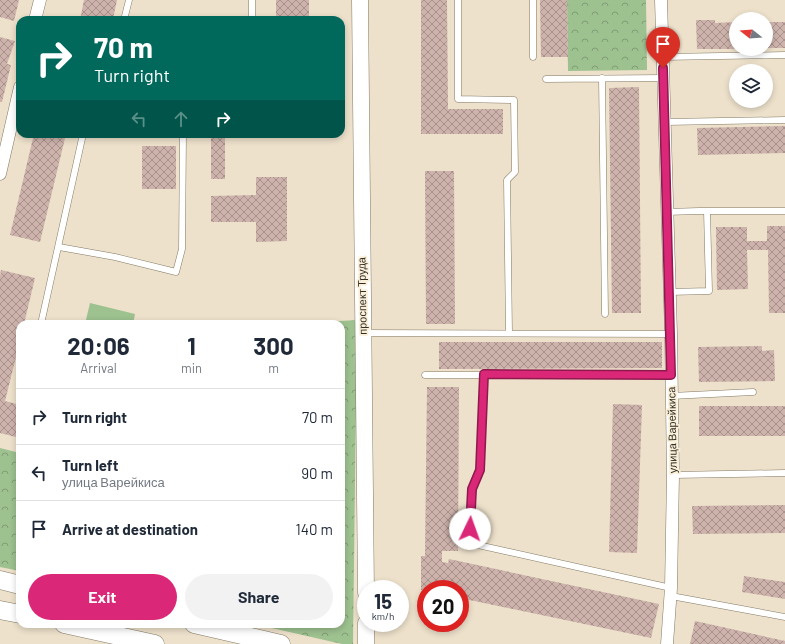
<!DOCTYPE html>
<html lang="en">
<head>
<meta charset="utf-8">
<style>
	:root { --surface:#fff; --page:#f2f2f3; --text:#1f2937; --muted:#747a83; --line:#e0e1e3; --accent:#db2777 }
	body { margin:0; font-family:Barlow,sans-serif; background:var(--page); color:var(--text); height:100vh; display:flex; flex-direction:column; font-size:15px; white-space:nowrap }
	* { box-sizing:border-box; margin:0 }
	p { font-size:13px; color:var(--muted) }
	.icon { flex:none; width:22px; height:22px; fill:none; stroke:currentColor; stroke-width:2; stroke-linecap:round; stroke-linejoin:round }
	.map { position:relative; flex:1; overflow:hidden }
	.drawer { position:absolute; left:16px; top:320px; width:329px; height:308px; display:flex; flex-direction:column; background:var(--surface); border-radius:12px; box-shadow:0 2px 6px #0003 }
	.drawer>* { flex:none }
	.guide { position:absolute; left:16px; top:16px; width:329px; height:122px; border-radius:12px; box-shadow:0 2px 6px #0003; background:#00695c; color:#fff; overflow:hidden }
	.needle { width:26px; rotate:287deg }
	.controls { position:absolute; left:729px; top:12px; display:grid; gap:8px }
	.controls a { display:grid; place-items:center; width:44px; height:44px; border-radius:50%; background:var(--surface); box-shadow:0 2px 6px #0003; font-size:20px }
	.speed { position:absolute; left:357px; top:580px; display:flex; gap:8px; font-size:20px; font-weight:700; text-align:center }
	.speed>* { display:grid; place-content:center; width:52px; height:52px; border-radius:50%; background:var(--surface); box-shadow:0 2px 6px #0003; line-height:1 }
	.speed small { font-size:10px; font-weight:400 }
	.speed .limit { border:6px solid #d22; background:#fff; color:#111 }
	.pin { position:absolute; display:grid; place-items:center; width:34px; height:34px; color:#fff; margin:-41px -17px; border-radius:50% 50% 50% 0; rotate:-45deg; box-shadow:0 0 4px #0007 }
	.pin .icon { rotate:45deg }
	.me { position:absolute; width:44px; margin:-22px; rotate:3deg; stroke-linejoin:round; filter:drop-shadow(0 0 3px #0008) }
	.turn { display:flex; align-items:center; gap:14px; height:84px; padding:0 12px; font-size:18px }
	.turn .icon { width:52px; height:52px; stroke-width:2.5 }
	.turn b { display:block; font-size:28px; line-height:34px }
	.lanes { display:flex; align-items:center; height:38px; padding:0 12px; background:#0003; justify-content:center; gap:20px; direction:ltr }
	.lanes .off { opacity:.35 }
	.eta { display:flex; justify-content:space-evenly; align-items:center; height:68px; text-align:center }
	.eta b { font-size:24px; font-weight:700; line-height:28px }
	.action { display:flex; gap:8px; margin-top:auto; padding:8px 12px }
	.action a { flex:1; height:46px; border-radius:24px; background:var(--accent); color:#fff; font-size:16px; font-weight:700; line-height:46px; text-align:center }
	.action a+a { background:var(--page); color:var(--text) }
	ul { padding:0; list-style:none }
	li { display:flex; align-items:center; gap:12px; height:56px; padding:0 12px; border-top:1px solid var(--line) }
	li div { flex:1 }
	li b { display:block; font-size:15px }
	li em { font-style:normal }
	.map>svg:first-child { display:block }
</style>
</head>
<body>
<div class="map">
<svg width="785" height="644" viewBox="0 0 785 644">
	<defs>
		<pattern id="park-crowns" width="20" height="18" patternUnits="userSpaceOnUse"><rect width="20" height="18" fill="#9dc18f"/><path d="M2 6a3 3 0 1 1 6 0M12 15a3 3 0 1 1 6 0" fill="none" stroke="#819d75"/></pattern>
		<pattern id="building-cross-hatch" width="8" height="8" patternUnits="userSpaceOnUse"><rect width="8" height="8" fill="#ceb3ac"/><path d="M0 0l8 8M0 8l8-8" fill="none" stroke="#a8928c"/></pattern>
	</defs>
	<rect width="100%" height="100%" fill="#ede1cb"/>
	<path fill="url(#park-crowns)" d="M567,0H646L647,70L568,71Z
		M357,320L353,644H342L254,624H341V324H322V322Z
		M0,448L20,453V571L0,567Z"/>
	<path fill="#9dc18f" d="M90,303L135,314L133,324H85Z"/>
	<path fill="url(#building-cross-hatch)" d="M0,0H19L14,21L0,17Z
		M84,0H117L113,19L80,20Z
		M276,0H309V20H276Z
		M421,0H447L448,109H503V134H421Z
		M540,0H567L568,57H541Z
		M696,20H715V23L736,22V49H697Z
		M766,22H785V48H766Z
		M0,37L15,41L7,64L11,65L2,102H0Z
		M639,87L641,313H612L609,88Z
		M785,126V153L698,155L697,128Z
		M34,134H66L40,242L10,235Z
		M211,134H225V179H211Z
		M142,146H176V189H142Z
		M425,171H454L455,324H426Z
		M256,177H287V241L256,242V222H211V196L256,195Z
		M767,226H785V313H769L768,250H747L748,289L717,290L716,227H747V241H767Z
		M1,270L35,278L24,324H20V341L5,401L20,405V438L0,433V276Z
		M266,322H315V324H266Z
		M439,342H662V368L439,369Z
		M762,346V351L774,350L775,381L699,382L698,347Z
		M427,387H459L458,551H442V562L448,563L449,559L659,604L651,638L460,598V589H426V591L421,590V556H425Z
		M613,404L642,405L637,553L609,552Z
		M699,406H785V436H699Z
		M785,505V533L693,534L692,506Z
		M744,576L785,582V599L742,592Z
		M695,621L785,641V644H690Z"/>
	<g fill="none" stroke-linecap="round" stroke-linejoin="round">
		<defs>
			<path id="service" d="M252,0V20
				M458,0V99L514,100L515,172L507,180L509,333
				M533,0V57
				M124,20L129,0
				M663,57L785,55
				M602,78L605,314
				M546,79L663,78
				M665,122L785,120
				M666,212L699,211H785
				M59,247L115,257L176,272L182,249L183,134
				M669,292L709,291L707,211
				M41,324L83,134
				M364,333L671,334
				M483,374L480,470L473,489L469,543L671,588
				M425,375H671
				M671,396L753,392
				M673,475L785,473
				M671,596L785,617"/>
			<path id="minor" d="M661,0L671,334L673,475L671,588L667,644
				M35,20L40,0
				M0,174L20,87"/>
			<path id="secondary" d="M360,0L366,593
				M366,644V623"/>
			<path id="primary" d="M0,580L20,585
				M0,610L20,614
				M64,624L155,644
				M194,624L281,644"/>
		</defs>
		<use href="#service" stroke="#837964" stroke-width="7"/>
		<use href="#minor" stroke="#837964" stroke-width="13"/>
		<use href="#secondary" stroke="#837964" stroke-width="17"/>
		<use href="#primary" stroke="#837964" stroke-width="19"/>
		<use href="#service" stroke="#fff" stroke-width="6"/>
		<use href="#minor" stroke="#fff" stroke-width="12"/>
		<use href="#secondary" stroke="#fff" stroke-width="16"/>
		<use href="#primary" stroke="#fff" stroke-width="18"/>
	</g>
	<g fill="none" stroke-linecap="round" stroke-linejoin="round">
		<defs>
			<path id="route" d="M470,529L472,489L480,470L484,374L671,375L663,68"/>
		</defs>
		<use href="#route" stroke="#8e194d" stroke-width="10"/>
		<use href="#route" stroke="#db2777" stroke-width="7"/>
	</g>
	<g text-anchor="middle" stroke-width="3.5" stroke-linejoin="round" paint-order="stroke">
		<g font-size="11" fill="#322e25" stroke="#faefd8">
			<text transform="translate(362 296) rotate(-91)" y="4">проспект Труда</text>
			<text transform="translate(672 430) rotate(-91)" y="4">улица Варейкиса</text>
		</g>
	</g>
</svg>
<div class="controls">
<a><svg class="needle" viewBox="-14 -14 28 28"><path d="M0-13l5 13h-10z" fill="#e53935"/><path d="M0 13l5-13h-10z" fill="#747a83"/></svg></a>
<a><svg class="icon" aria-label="layers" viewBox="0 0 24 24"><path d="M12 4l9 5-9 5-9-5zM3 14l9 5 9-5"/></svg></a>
</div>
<div class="speed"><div>15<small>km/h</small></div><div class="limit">20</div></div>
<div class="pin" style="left:663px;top:68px;background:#d93025"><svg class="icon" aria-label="arrive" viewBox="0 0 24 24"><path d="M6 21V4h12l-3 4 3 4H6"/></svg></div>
<svg class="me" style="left:470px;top:529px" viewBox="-20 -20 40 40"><circle r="19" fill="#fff"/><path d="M0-13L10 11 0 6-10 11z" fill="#db2777"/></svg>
<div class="guide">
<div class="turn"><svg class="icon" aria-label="right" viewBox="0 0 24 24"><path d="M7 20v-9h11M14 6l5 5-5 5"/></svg><div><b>70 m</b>Turn right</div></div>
<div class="lanes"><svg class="icon off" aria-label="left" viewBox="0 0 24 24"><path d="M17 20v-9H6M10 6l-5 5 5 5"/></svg><svg class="icon off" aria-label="ahead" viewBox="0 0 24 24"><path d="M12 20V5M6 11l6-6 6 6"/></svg><svg class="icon" aria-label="right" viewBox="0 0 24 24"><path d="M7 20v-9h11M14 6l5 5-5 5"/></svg></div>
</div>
<section class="drawer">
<div class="eta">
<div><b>20:06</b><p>Arrival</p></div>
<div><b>1</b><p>min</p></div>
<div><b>300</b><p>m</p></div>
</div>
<ul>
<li><svg class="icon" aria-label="right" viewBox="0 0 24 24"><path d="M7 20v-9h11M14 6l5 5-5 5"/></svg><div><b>Turn right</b></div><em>70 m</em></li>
<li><svg class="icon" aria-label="left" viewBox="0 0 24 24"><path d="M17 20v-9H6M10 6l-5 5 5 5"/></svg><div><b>Turn left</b><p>улица Варейкиса</p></div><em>90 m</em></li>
<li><svg class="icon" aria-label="arrive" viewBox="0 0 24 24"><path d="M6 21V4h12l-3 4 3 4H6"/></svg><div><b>Arrive at destination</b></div><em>140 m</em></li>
</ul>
<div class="action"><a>Exit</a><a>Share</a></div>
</section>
</div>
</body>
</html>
